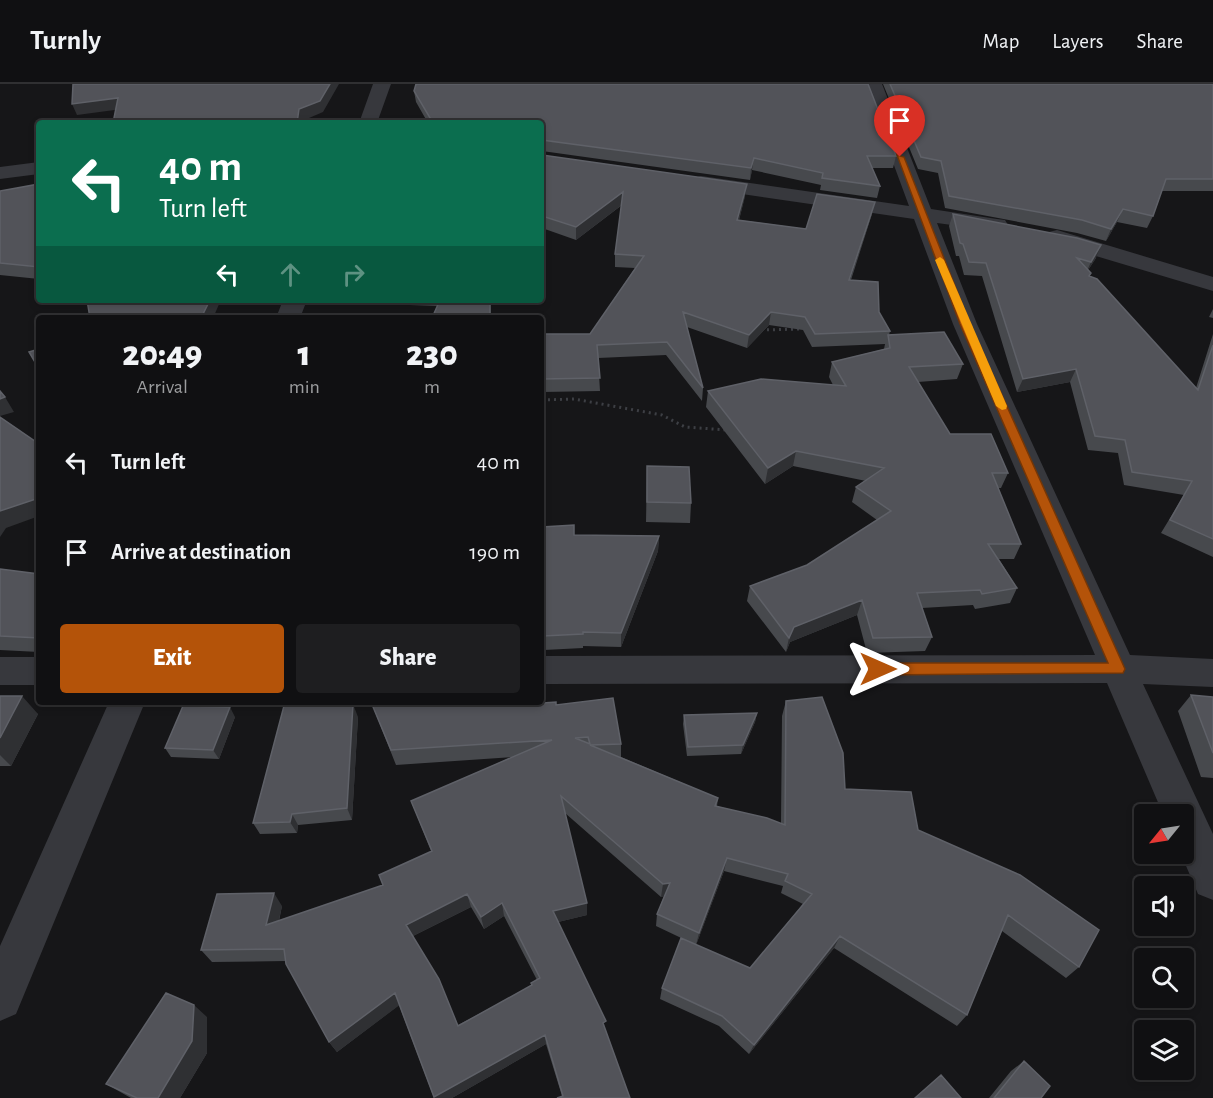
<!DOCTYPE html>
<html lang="en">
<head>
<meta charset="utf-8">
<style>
	:root { --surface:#101012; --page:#1e1e20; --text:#f1f3f6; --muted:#9c9d9f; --line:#303032; --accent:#b45309 }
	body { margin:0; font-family:"Alegreya Sans",sans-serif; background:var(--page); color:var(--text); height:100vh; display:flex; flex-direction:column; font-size:22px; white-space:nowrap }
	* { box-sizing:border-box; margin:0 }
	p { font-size:20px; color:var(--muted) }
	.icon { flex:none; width:33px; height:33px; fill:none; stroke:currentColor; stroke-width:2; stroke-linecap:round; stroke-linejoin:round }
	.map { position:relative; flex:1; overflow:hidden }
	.details { position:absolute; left:36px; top:231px; width:508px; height:390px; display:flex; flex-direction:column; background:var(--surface); border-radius:6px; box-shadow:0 3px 9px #0003,0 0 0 2px var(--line) }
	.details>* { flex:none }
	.top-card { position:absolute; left:36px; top:36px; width:508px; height:183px; border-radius:6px; box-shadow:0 3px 9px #0003,0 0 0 2px var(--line); background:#0b6e4f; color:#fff; overflow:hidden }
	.needle { width:39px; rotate:240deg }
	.fabs { position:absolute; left:1134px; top:720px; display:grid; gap:12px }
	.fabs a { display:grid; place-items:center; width:60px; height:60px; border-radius:6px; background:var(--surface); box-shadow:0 3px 9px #0003,0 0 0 2px var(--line); font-size:30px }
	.pin { position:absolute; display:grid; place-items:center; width:51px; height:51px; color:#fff; margin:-62px -26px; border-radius:50% 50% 50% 0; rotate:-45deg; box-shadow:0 0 6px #0007 }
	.pin .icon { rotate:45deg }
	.me { position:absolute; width:66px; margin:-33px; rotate:90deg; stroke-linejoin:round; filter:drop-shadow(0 0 4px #0008) }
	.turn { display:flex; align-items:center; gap:21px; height:126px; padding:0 24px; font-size:27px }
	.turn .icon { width:78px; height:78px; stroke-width:2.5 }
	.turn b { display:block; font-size:42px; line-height:51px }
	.lanes { display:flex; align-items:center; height:57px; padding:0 24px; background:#0003; justify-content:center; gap:30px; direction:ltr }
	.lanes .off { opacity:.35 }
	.eta { display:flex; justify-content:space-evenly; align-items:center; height:102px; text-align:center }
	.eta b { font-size:36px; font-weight:800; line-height:42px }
	.cta { display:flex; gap:12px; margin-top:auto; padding:12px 24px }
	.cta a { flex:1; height:69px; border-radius:6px; background:var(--accent); color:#fff; font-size:24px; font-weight:800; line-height:69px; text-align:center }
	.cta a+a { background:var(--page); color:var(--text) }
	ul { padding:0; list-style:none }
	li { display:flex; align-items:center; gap:18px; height:90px; padding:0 24px }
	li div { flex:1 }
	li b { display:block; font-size:22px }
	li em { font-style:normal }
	header { display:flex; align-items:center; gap:36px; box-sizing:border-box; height:84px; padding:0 30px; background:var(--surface); border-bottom:2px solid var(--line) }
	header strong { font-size:28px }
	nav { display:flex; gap:33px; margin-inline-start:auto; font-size:21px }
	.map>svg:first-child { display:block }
</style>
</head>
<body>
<header>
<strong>Turnly</strong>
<nav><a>Map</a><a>Layers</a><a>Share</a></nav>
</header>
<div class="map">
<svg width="1213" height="1014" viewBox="0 0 1213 1014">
	<rect width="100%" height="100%" fill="#161618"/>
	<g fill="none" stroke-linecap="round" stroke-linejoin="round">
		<path stroke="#3d3f44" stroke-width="3" stroke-dasharray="2 4" stroke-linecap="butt" d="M761,246L801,245
			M542,316L574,315L662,331L685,343L727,346"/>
		<path fill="#37383d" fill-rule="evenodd" d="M373,0H391L377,39H359Z
			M864,0H882L931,125L997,135L1005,136L1008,141L1005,146L997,147L937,139L977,240L1130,571L1213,575V603L1143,600L1213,750V816L1198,810L1181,770H1184V730H1163L1107,599L542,600V572L1095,571L953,240L914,135L701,104L694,102L691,98L694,94L701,92L909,122Z
			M39,78V90L0,95V83Z
			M1057,146L1213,193V207L1049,158L1046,153L1049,148Z
			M283,216H307L300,234H276Z
			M0,573H39V601H0Z
			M109,618H145L16,930L0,937V862Z"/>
	</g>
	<path fill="#47494d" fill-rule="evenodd" d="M883,0H1213V107H1162L1153,132L1147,144L1117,138L1106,157L1077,149L945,124L938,89L918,85Z
		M414,7L896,72L893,84H872L880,102L877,114L820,106L821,101L752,86L750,96L542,67V39H428L416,18Z
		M542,71L745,112L739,136L806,145L875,118L872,130L851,196L879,228L890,247L889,251L963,280L957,295L918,298L950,350L1008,389L1001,404H998L1021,460L1014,475H999L1017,504L1010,519L975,525L973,521L922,524L932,553L925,567L867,569L857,531L790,558L786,568L747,517L750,502L807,481L877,436L852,418L856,403L866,397L793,382L765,400L706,323L708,307L833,301L829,293L832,278L884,265L885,260L812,263L803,246L769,241L747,264L687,243L703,304L702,317L666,271L598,274L600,307L542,308V250H590L635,184L615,183V170L622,121L576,156L542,144Z
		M39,100V195L0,191V107Z
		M953,130L1096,174L1088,186L1090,192L1196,304L1213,250V473L1161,449L1184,411L1124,401L1118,369L1088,366L1070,298L1017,308L982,192L964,191L959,172H956L949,142Z
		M409,216H491V234H432L437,222L410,221Z
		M1213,225V234L1209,233Z
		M647,382L691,419L690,439L646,438Z
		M542,442L574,451L659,452L658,467L621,563L583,562V564L544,566V562H542Z
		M0,485L39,490V568L0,566Z
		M1191,611L1213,613V694L1201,693L1178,627Z
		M0,612L38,630L11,682H0Z
		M786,617L845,705L918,746L1079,883L1066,894L1002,847L967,931L957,942L834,864L749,970L719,942L660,915L662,904L750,884L803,820L781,809L783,802L724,787L696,861L656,842L657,830L664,812L661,813L565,729L587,819V831L558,838L606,947L630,1014L562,1012L546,960L452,1014H434L399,921L337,968L329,958L286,877L212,878L201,866L282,822L279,837L383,801L431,767L411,717L512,673L396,681L371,618H438L439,621H556L621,660V673L718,714L717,722L781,740L782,632ZM471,823L484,845L504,832L537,896L532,902L458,941L413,852Z
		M757,629L755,638L741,670L687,672L683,640L684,631Z
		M235,633L219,675L171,673L165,664Z
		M358,633L352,736L298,741L297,749L260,750L253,739Z
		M207,933V969L180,1014H131L106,1000Z
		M1024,977L1041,1014H989L1011,987Z"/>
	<path fill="#2f3033" d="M330,0H339L323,28L302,37V39H297L299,25Z
		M118,14L122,25L77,31L72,20Z
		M754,74L752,86L750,96L751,84Z
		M747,100L745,112L736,148L737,136Z
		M623,108V120L576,156V143Z
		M875,118L872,130L846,208L849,196Z
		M1123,125L1117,138L1106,157L1111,145Z
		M1101,161L1096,174L1085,191L1091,178Z
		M210,216H220V218L213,234H201Z
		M490,216H491V234H488Z
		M771,228L769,241L747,264L749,251Z
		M1076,285L1070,298L1017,308L1023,295Z
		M5,313L14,328L0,332V315Z
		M796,367L793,382L765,400L768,384Z
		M39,414V432L6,444L0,453V427Z
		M659,452L658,467L621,563V549Z
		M862,516L857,531L790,558L786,568L789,554L794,543Z
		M22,612L38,630L11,682L0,671V654Z
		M353,620L358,633L352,736L347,724Z
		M230,623L235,633L219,675L213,666Z
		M757,629L755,638L741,670L743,661Z
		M292,730L298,741L297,749L290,738Z
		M727,774L724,787L696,861L699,849Z
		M670,799L669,811L661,813L663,800Z
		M274,809L282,822L275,853L266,841Z
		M467,810L471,823L411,853L406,841Z
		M502,819L504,832L484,845L481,833Z
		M587,819V831L554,839L553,827Z
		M840,852L834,864L749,970L754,961Z
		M395,909L401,920L337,968L329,958Z
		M194,921L207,933V969L180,1014H158Z
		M545,951L546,960L452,1014H434V1013Z"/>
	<path fill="#525359" stroke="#5f6168" stroke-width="1.5" fill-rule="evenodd" d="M73,0H330L320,17L299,25L297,39H113L118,14L72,20Z
		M416,0H868L896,72H867L880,102L822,94L823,89L754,74L751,84L542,56V39H433L414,7Z
		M890,0H1213V95H1166L1153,132L1123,125L1111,145L1082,136L949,112L941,77L921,73Z
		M542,71L747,100L737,136L806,145L817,110L875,118L849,196L878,198L879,228L890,247L815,250L805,233L771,228L749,251L683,228L703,304L667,258L597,261L600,294L542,295V250H590L644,172L615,170L623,108L576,143L542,132Z
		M39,100V183L0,179V107Z
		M953,130L1077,154L1101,161L1091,178L1077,174L1091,189L1089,192L1097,195L1198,306L1213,261V455L1170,436L1192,397L1132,388L1125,356L1095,352L1076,285L1023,295L986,179L969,178L963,160L960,159Z
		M87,216H210L201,234H90Z
		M440,216H490V230L488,234H432Z
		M944,248L963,280L909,283L950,350H991L1008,389H992L1021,460H988L1017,504L982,510L980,506L917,509L932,553L873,554L862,516L794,543L789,554L750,502L807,481L891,427L856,403L884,384L796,367L768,384L708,307L761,295L846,302L832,278L890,264L888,251Z
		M39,265V285L29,268Z
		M0,307L5,313L0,315Z
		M0,333L39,360V414L0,427Z
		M647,382L689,383L691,419L647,418Z
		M574,441V451L659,452L621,549L583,548V550L543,552V548H542V443Z
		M0,485L39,490V554L0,552Z
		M1191,611L1213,613V669Z
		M0,612H22L0,654Z
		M822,613L843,669L845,705L911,708L918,746L1020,791L1099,846L1079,883L1008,831L967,931L840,852L754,961L722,932L662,904L681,854L750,884L812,810L785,797L788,790L727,774L699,849L657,830L670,799L663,800L561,712L587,819L553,827L606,937L603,939L630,1014H557L563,1012L545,951L434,1013L395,909L329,958L286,880L284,865L201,866L217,810L274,809L266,841L383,801L379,791L432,767L411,717L552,656L391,666L371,618H438V621L458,618H513L514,621L556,618V621L613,614L621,660L590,661L718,714L715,722L767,734L785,741L786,617ZM588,653L590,660L575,654ZM467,810L481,833L502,819L540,894L531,899L532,901L458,942L439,895L406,841Z
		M285,618L353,620L347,724L292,730L290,738L253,739Z
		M183,622L230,623L213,666L165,664Z
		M757,629L743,661L688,663L684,631Z
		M166,909L194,921L192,957L158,1014H137L106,1000Z
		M1024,977L1050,1002L1041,1014H994Z
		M941,991L961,1014H915Z"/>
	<path fill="#b45309" stroke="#753606" stroke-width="1.5" d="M897,71L904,73L970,240L1125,585L1123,589L878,591L872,590L870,585L872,581L878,579H1108L960,240Z"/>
	<path fill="#f59e0b" d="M940,173L944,176L1007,322L1006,325L1002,326L996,322L935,176Z"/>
</svg>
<div class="fabs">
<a><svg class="needle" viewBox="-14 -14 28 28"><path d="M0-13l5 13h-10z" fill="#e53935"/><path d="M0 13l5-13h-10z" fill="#9c9d9f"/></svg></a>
<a><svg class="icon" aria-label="sound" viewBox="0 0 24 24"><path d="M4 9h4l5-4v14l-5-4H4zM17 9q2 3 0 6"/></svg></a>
<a><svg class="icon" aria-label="search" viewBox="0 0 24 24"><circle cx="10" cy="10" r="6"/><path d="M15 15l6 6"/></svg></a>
<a><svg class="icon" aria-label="layers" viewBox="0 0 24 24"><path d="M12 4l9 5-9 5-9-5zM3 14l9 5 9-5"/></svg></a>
</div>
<div class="pin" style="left:900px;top:73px;background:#d93025"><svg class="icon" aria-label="arrive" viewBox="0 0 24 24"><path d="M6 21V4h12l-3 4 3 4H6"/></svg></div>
<svg class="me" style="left:878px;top:585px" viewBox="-20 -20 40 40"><path d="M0-17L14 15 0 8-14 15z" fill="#b45309" stroke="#fff" stroke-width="4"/></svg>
<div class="top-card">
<div class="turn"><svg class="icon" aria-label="left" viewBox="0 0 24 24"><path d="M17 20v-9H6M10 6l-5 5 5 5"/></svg><div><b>40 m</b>Turn left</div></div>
<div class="lanes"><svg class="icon" aria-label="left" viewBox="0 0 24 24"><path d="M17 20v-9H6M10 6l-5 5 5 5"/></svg><svg class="icon off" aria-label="ahead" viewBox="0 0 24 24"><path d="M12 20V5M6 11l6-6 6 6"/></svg><svg class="icon off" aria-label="right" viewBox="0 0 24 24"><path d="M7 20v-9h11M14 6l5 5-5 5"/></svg></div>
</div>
<section class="details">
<div class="eta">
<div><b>20:49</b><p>Arrival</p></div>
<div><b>1</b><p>min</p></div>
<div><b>230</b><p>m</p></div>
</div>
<ul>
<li><svg class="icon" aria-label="left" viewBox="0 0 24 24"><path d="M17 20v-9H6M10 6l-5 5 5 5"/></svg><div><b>Turn left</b></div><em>40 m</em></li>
<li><svg class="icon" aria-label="arrive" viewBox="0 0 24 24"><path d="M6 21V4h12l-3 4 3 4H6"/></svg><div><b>Arrive at destination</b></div><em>190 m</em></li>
</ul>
<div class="cta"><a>Exit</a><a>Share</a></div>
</section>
</div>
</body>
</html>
